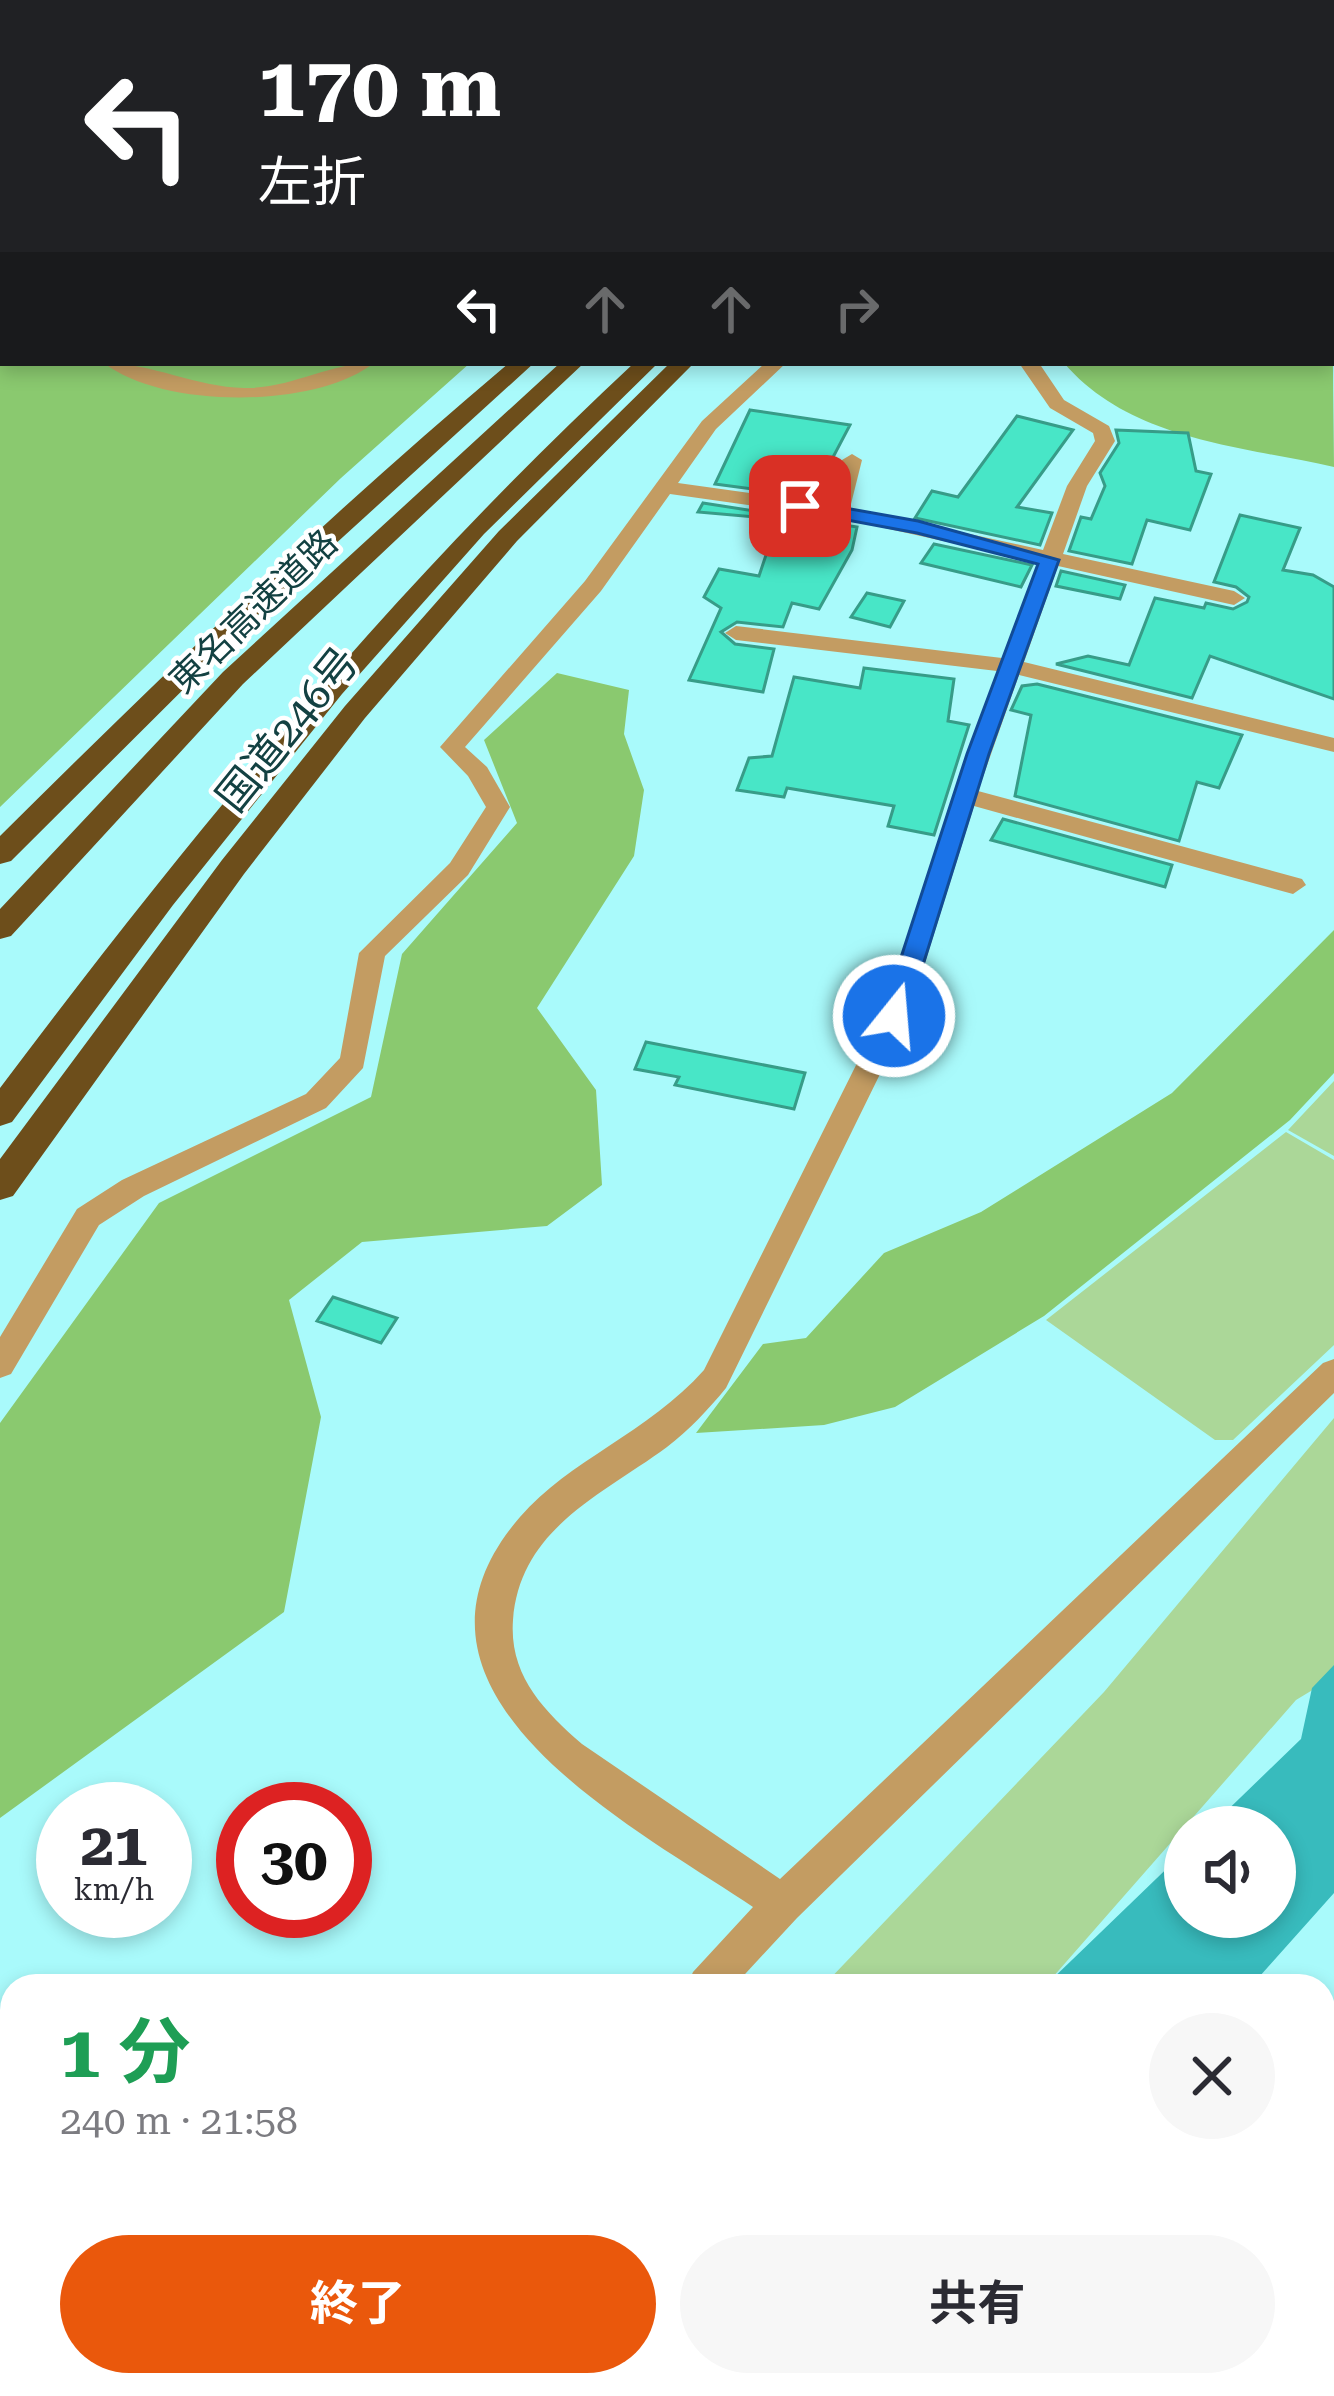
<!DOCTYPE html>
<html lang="ja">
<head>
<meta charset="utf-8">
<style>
	:root { --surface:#fff; --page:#f7f7f7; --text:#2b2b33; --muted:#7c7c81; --accent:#ea580c }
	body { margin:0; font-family:"Roboto Serif","Noto Sans JP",serif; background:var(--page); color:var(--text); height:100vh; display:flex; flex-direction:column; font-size:45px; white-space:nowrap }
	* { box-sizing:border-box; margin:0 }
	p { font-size:39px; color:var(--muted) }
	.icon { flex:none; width:66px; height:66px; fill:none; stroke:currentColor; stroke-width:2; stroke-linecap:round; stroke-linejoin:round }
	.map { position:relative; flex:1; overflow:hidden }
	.side { position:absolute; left:0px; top:1974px; width:1335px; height:423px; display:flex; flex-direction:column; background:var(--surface); border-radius:36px 36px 0 0; box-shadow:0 6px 18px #0003 }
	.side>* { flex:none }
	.top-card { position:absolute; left:0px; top:0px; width:1335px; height:366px; box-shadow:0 6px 18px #0003; background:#202124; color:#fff; overflow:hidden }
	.buttons { position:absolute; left:1164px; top:1806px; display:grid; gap:24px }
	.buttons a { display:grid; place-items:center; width:132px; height:132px; border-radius:50%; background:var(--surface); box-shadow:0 6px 18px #0003; font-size:60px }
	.speed { position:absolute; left:36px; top:1782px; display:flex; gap:24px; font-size:60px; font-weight:700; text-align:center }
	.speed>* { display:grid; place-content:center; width:156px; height:156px; border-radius:50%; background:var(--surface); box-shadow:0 6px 18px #0003; line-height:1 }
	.speed small { font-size:30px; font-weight:400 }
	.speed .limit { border:18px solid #d22; background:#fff; color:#111 }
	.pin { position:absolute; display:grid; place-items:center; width:102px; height:102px; color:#fff; margin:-51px; border-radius:24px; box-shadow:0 6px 18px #0006 }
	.me { position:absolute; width:132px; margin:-66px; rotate:17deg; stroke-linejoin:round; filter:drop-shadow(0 0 9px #0008) }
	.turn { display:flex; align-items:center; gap:42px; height:252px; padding:0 60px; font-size:54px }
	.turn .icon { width:156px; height:156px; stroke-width:2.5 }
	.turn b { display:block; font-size:84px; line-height:102px }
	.lanes { display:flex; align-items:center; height:114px; padding:0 60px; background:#0003; justify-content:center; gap:60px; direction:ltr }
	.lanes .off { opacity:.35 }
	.round { display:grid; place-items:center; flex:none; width:126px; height:126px; border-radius:63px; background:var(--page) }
	.headline { display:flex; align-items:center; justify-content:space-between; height:204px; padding:0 60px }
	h1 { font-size:72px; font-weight:700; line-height:90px; color:#1e9e55 }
	.cta { display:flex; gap:24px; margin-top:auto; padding:24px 60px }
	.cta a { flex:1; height:138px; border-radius:72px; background:var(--accent); color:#fff; font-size:48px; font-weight:700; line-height:138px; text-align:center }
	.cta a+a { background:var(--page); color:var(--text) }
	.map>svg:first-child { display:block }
</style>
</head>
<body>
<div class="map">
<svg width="1334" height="2396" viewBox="0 0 1334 2396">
	<rect width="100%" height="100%" fill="#a9fafb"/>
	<path fill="#abd798" d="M1334,1081V1156L1288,1130Z
		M1286,1132L1334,1160V1345L1233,1440H1215L1046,1320Z
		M1334,1418V1677L1296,1700L1045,1986H823L1104,1692Z
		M439,2385H591L583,2396H430Z"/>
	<path fill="#8ac96f" d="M0,0H995L3,3V363H470L341,478L0,807Z
		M1332,280L1334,467C1240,446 1130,440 1064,363H1332Z
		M557,673L629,690L624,734L644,790L634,856L537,1008L596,1090L602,1185L547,1226L362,1242L289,1300L321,1417L284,1612L0,1818V1423L159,1203L371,1097L402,954L517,823L484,740Z
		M1334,930V1073L1290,1120L1044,1316L895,1407L824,1425L696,1433L763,1344L806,1338L884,1253L981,1212L1172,1093Z
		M0,2297L12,2310V2385L79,2388L60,2396H0Z
		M992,2385H1102L1107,2395L981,2396Z"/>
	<path fill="#38bbbd" d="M1334,1665V1893L1251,1986H1045L1185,1851V1917H1275V1827H1210L1301,1739L1312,1688Z
		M587,2385H895L885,2396H582Z"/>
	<path fill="#48e6c7" stroke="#379c88" stroke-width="3" d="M750,410L850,425L812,497L715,484Z
		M1017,416L1073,430L1017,507L1052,513L1040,545L915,518L932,491L958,497Z
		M1116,430L1188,433L1196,471L1211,474L1190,530L1147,520L1132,564L1069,551L1081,517L1091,519L1105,486L1100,473L1119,443Z
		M703,503L857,527L852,550L819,609L792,603L783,627L737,622L721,632L735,644L774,649L763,692L689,680L721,608L704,597L719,569L759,576L778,519L698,512Z
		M1240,515L1300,528L1283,570L1313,575L1334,587V699L1210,656L1192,698L1056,664L1088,656L1129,665L1155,598L1204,608L1206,603L1233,609L1247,602L1249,597L1236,587L1214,582Z
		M934,544L1032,565L1021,587L921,563Z
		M1061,571L1125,585L1120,599L1056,586Z
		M867,593L904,601L890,627L851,617Z
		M864,668L954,679L948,721L969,725L934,835L888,826L894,806L787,788L784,797L737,790L749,758L772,756L794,677L860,688Z
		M1037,684L1242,735L1219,788L1197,782L1179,841L1015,796L1031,715L1011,710L1022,686Z
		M1003,819L1172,865L1165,887L991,840Z
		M646,1042L805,1073L794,1109L675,1085L679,1077L635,1069Z
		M333,1297L397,1318L381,1343L317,1321Z"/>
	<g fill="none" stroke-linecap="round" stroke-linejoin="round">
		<path stroke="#64a4a5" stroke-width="8" stroke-dasharray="4.5 12" stroke-linecap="butt" d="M981,2396L992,2385"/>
		<path fill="#c39c62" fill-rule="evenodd" d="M1334,0L1332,4L1321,3L1324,0Z"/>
		<path fill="#c39c62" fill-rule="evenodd" d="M0,139H3V149H0Z
			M104,363C152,363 196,387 244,388C290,389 328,363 374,363C315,409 163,409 104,363Z
			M765,363H786L716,429L678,483L830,504L842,460L852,454L862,460L850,508L1043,550L1067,486L1095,441L1093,433L1050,408L1019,363H1039L1064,400L1109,426L1115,441L1087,486L1063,554L1234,591L1245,598L1234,605L1058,566L1024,662L1334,738V752L1019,675L978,791L1302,879L1306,885L1293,894L974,806L908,1017L726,1388C708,1410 689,1430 667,1447C602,1495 520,1528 513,1620C509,1675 543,1710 582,1744L780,1879L1323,1363L1334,1359V1393L797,1918L734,1986H687L693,1972L753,1907C635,1827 369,1692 520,1517C569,1460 648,1433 704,1370L880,1017L997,671L736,640L725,633L736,626L1002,658L1038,562L839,518L670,494L601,591L465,747L487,767L510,807L468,875L385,956L363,1068L326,1108L144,1196L99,1225L11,1374L0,1378V1337L77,1209L122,1180L306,1094L340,1058L359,953L450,863L486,807L468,776L440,747L585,581L702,421Z
			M1323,2171L1334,2172V2216L1323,2215Z
			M257,2385H317L312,2396H252Z
			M1226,2385H1272V2396H1226Z"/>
		<path fill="#6d4e1b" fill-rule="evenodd" d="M1019,0H1040L1017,3Z
			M1060,0H1081L1058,3Z
			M1115,0H1135L1113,3Z
			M1149,0H1169L1147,3Z
			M509,363H534L265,608L11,861L0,864V836C164,673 332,512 509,363Z
			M560,363H584L243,684L11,936L0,939V909L223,672Z
			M634,363H658L484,534L342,694L173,905L12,1122L0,1126V1088C194,830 397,583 634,363Z
			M670,363H694L517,541L365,718L244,874L13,1196L0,1200V1159L222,860L345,706L499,531Z"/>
	</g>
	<path fill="#1a73e8" stroke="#114b97" stroke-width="3" d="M800,500L918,521L1059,560L989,754L907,1016L894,1025L882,1016L967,754L1038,564L917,533L793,510L790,506Z"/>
	<g text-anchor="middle" stroke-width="9" stroke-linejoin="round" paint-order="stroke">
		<g font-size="36" fill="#134142" stroke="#fff">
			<text transform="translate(253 611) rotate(-44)" y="13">東名高速道路</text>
		</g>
		<g font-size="42" fill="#134142" stroke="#fff">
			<text transform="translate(287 729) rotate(-51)" y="15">国道246号</text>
		</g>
	</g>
</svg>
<div class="buttons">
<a><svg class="icon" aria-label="sound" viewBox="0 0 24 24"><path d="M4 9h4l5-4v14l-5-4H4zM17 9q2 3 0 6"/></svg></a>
</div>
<div class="speed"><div>21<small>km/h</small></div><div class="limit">30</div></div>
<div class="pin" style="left:800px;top:506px;background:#d93025"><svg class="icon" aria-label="arrive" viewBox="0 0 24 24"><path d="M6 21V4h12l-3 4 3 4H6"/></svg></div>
<svg class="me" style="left:894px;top:1016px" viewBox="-20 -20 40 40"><circle r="17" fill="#1a73e8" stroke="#fff" stroke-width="3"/><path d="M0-11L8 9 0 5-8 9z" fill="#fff"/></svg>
<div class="top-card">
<div class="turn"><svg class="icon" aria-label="left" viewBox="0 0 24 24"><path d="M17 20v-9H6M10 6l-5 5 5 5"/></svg><div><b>170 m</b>左折</div></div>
<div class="lanes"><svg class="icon" aria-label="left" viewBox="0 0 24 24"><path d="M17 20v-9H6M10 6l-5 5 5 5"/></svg><svg class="icon off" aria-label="ahead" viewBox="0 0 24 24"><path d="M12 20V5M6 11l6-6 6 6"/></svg><svg class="icon off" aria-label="ahead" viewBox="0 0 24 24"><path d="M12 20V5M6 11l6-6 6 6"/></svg><svg class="icon off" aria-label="right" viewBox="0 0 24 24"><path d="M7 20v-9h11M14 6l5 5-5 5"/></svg></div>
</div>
<section class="side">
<div class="headline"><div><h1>1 分</h1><p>240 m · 21:58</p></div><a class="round"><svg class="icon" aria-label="close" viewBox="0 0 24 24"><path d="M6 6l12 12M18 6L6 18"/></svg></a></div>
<div class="cta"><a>終了</a><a>共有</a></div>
</section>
</div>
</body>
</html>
